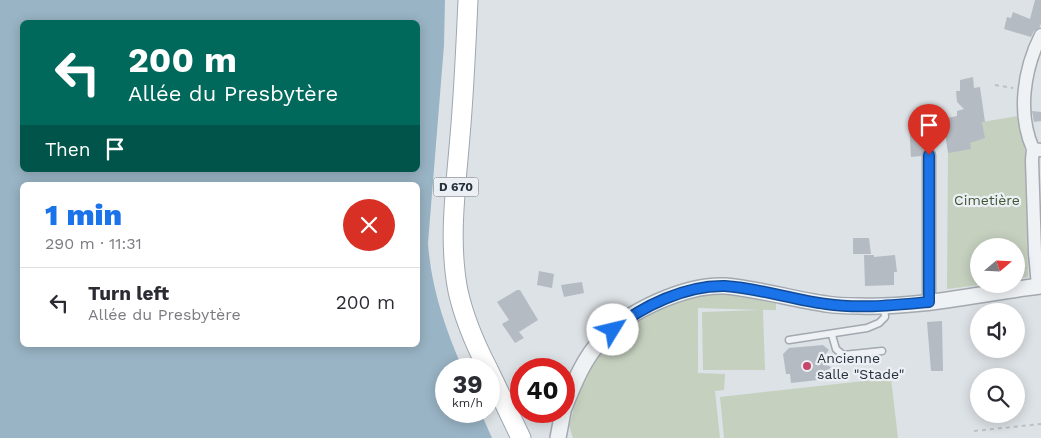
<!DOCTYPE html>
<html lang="en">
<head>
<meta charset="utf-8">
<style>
	:root { --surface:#fff; --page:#f2f2f3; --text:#2b2b33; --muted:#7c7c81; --line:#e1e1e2; --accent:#1a73e8 }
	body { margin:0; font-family:"Work Sans",sans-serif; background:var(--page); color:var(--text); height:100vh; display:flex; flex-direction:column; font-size:19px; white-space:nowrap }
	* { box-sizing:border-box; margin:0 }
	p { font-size:16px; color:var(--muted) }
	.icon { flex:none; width:28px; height:28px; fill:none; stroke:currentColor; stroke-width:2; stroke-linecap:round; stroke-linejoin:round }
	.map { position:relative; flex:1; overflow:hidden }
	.sheet { position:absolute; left:20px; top:182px; width:400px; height:165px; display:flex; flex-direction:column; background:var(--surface); border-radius:8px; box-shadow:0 2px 12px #0003 }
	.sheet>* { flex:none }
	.banner { position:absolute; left:20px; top:20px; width:400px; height:152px; border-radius:8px; box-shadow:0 2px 12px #0003; background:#00695c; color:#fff; overflow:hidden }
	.needle { width:32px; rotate:71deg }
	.buttons { position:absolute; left:970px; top:238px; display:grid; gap:10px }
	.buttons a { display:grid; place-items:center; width:55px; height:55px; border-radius:50%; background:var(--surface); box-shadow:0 2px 12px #0003; font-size:25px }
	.speed { position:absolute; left:435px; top:358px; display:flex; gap:10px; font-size:25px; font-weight:700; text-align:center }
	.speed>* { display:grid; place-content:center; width:65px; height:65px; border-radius:50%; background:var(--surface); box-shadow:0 2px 12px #0003; line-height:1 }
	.speed small { font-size:12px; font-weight:400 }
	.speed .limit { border:8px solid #d22; background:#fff; color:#111 }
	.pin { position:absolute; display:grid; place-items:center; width:42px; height:42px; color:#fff; margin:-51px -21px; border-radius:50% 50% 50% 0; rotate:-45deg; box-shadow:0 0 5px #0007 }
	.pin .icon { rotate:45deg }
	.me { position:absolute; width:55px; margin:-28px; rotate:54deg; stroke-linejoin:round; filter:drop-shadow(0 0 4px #0008) }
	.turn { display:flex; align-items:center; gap:18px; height:105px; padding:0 25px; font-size:22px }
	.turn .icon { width:65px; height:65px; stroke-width:2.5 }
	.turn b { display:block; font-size:35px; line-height:42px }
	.then { display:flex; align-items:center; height:48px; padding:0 25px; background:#0003; gap:10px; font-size:19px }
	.round { display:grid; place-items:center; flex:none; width:52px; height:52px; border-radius:26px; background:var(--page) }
	.summary { display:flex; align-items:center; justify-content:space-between; height:85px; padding:0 25px }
	h1 { font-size:30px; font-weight:800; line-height:38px; color:var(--accent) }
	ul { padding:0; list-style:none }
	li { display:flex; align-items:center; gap:15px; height:70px; padding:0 25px; border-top:1px solid var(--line) }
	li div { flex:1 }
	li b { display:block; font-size:19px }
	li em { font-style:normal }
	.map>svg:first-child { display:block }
</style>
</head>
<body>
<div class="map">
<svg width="1041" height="438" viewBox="0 0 1041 438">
	<rect width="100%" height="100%" fill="#dde2e6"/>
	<path fill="#c5d0bf" d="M1018,116L1025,151L1028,277L1016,279V246H979V284H987L947,289L948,153L969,140L984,136L982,122Z
		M732,293L776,301V310H763L765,370H703L702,312L760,310L698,308V373L725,374L724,390L715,391L720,438H573L569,426L577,397L592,362L611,339L642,314L697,295Z
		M891,378L898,438H724L720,397Z"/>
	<path fill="#99b4c5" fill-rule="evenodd" d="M0,0H445L444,45L428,243C431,287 445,329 463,369H446V411H480L492,438H0ZM22,22H418V170H22ZM22,185H418V345H22Z"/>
	<path fill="#b5bbc2" d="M1035,0H1041V23L1040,27L1034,31L1031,37L1004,29L1007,17L1011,18L1013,12L1030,19Z
		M973,77L974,88L980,87L985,122H982L985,138L970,143L971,149L948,153L943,119L957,116V111L964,109L957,102L956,91H960V80Z
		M1032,111L1041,112V121L1034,122Z
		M922,122L924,148L921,156L911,157L909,123Z
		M853,238H869L871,254H853Z
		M864,255H874V257L895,255L897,272H894V285L865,286Z
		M539,271L554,274L552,288L537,285Z
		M582,282L584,293L564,297L561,285Z
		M517,290H520L538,320L519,332L524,338L515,343L502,324L509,320L497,302Z
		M942,321L943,371H931L927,322Z
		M823,345L829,350L824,356L825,364L831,367L826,372L827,379L791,383L790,374H786L783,354L789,348Z"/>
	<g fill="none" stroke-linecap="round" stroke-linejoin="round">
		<defs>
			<path id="service" d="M832,335L836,349L843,355L882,351
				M789,340L867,328L879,323L885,317L884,306"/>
			<path id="minor" d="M1041,35C1024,69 1017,113 1033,149L1041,150
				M1033,149L1032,160L1035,253L1038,286
				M929,302V155"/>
			<path id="tertiary" d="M564,408C574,383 584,358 602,339C628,311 686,284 725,286C759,289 792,299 826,304C837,306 849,306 860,306C921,308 981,293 1041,286
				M558,438L563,411"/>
			<path id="primary" d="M468,0C466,45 464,91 460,136C456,187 448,240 458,291C464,318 475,344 488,369
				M489,371L521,438"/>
		</defs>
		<use href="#service" stroke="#a3a9b0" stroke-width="9"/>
		<use href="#minor" stroke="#a3a9b0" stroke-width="15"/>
		<use href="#tertiary" stroke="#a3a9b0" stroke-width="18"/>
		<use href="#primary" stroke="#9da7b1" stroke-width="21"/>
		<path stroke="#bbc0c5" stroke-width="2" stroke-dasharray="4 4" stroke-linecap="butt" d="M995,85L1013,88
			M974,431L1041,424"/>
		<use href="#service" stroke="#eff2f5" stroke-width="6"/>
		<use href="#minor" stroke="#eff2f5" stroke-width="12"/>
		<use href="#tertiary" stroke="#eff2f5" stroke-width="15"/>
		<use href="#primary" stroke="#fff" stroke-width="19"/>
	</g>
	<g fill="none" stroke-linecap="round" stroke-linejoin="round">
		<defs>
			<path id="route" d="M613,330C642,306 686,285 725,286C759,288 792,300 826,304C860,309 895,305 929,302V155"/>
		</defs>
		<use href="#route" stroke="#114b97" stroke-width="12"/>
		<use href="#route" stroke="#1a73e8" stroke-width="9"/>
	</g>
	<circle fill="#c64769" stroke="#ecf0f4" stroke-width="2" cx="807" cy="366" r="5"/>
	<g text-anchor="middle" stroke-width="4.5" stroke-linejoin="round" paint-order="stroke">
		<rect fill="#ecf0f4" stroke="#626a73" stroke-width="1" x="433.5" y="177.5" width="45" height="19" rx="4"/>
		<g font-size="12" font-weight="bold" fill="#27313c">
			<text x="456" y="191">D 670</text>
		</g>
		<g font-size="14" fill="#405735" stroke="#ecf0f4">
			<text x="987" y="205">Cimetière</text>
		</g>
		<g font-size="14" fill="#27313c" stroke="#ecf0f4" text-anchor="start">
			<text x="817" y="363">Ancienne<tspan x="817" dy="16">salle "Stade"</tspan></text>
		</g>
	</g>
</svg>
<div class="buttons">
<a><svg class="needle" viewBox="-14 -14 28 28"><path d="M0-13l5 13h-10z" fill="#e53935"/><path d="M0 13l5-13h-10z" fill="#7c7c81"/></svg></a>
<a><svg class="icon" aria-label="sound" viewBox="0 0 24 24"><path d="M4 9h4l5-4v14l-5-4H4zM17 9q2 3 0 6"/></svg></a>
<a><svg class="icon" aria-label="search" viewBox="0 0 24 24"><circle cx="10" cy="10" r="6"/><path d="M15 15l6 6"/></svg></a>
</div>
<div class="speed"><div>39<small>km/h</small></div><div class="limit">40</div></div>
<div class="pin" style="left:929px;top:155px;background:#d93025"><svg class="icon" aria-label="arrive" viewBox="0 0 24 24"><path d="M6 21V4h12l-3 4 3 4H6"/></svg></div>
<svg class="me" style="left:613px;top:330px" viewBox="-20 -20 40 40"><circle r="19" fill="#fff"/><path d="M0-13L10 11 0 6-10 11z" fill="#1a73e8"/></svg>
<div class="banner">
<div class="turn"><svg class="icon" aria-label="left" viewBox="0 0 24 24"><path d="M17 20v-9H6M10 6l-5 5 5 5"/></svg><div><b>200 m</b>Allée du Presbytère</div></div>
<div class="then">Then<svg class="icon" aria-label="arrive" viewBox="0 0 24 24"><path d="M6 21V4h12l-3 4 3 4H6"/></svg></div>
</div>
<section class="sheet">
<div class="summary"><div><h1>1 min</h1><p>290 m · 11:31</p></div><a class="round" style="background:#d93025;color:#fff"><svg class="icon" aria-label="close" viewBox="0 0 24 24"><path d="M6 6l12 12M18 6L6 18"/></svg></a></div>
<ul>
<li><svg class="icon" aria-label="left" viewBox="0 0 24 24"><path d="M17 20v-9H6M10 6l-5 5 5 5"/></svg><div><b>Turn left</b><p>Allée du Presbytère</p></div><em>200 m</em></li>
</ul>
</section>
</div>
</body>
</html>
